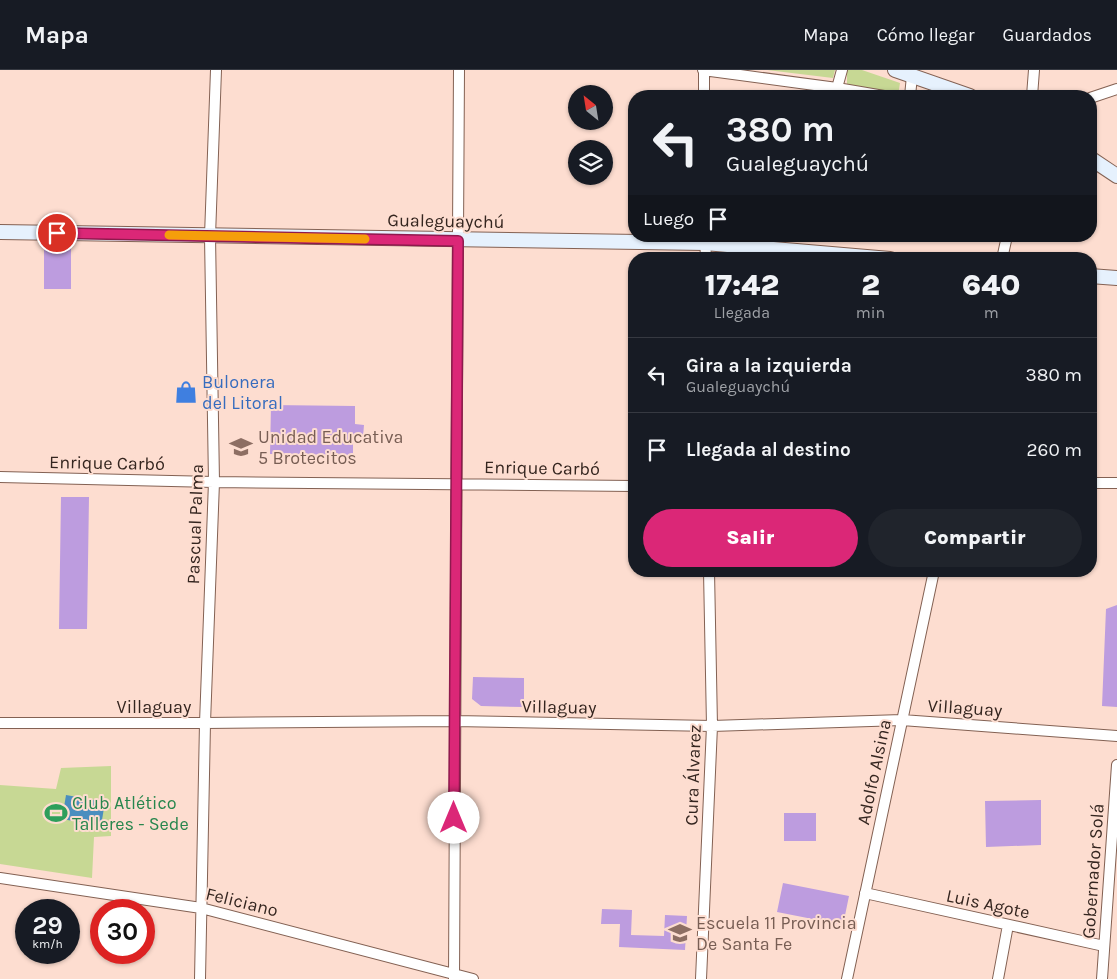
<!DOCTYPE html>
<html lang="es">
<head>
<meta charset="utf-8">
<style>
	:root { --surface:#171b24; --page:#20242c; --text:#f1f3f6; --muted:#9ea1a6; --line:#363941; --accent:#db2777 }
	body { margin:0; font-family:Karla,sans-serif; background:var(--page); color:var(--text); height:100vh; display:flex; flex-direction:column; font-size:19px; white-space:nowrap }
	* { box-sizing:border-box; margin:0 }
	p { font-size:16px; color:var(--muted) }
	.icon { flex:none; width:28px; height:28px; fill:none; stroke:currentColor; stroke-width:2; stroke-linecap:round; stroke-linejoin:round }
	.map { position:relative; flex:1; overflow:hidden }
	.side { position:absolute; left:628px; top:182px; width:469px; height:325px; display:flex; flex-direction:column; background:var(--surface); border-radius:20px; box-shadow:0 1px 4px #0004 }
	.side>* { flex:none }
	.banner { position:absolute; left:628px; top:20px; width:469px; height:152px; border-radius:20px; box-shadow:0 1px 4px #0004; background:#171b24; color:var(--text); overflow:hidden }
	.needle { width:32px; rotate:330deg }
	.controls { position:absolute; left:568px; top:15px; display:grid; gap:10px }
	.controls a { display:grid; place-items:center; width:45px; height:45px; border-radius:50%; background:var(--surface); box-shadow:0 1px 4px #0004; font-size:25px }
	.speed { position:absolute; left:15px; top:829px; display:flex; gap:10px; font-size:25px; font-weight:700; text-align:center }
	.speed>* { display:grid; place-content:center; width:65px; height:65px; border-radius:50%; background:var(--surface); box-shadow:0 1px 4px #0004; line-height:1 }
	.speed small { font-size:12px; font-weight:400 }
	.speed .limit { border:8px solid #d22; background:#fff; color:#111 }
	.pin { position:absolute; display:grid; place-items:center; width:42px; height:42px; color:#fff; margin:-21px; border:2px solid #fff; border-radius:50%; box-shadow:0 1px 5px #0007 }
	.me { position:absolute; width:55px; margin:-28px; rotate:0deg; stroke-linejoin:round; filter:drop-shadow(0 0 4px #0008) }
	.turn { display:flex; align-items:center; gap:18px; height:105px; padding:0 15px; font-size:22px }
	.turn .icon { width:65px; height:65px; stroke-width:2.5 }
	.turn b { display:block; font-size:35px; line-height:42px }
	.then { display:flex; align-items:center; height:48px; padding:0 15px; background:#0003; gap:10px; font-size:19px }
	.eta { display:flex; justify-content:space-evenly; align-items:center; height:85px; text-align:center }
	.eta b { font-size:30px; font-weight:800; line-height:35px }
	.button { display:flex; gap:10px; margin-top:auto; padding:10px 15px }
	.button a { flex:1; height:58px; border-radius:30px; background:var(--accent); color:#fff; font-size:20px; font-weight:800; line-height:58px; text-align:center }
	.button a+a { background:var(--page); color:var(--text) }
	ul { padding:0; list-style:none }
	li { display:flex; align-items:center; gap:15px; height:75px; padding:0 15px; border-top:1px solid var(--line) }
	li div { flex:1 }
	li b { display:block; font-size:19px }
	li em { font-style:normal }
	header { display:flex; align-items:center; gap:30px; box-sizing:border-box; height:70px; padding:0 25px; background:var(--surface); border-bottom:1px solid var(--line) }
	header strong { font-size:24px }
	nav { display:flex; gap:28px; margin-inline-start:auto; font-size:18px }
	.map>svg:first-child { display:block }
</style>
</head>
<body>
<header>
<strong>Mapa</strong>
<nav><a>Mapa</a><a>Cómo llegar</a><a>Guardados</a></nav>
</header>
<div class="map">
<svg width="1117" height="909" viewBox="0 0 1117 909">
	<rect width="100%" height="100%" fill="#fdddd0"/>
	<path fill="#c7d894" d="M767,0H835L833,8Z
		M847,0H862L900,13L898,26L847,19Z
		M111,696V766L94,767L92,808L0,794V715L56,719L61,698Z"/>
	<path fill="#4b8ebf" d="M66,725L105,732L101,756L62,749Z"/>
	<path fill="#bd9cdf" d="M44,176H71V219H44Z
		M271,335L355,336V354L364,355L363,367H353V385L270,384Z
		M61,427H89L87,559H59Z
		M1117,535V637L1102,636L1106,539Z
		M473,607L524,608V637L481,636L472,629Z
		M1041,730V775L986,777L985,731Z
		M784,743H816V771H784Z
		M783,813L849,826L843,855L777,842Z
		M602,839L632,840L631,865L664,866L665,845L687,846L685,880L619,877L620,854H601Z"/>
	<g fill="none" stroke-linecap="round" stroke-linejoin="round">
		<defs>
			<path id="street" d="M703,0L837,18L884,26
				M704,0V26
				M837,18L842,0
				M910,26L912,6
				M1032,26L1034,0
				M1090,28L1117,19
				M705,167L706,189
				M1002,189L1007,166
				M0,407L214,412L634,416
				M1090,413H1117
				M0,653H205L454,651L712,656L902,650L1117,666
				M0,808L201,838L473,909
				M865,823L1104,876
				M200,909L205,653L214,412L210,166L216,0
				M454,909C454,606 458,303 459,0
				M701,909L712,656L709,501
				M847,909L934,501
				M998,909L1008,855
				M1102,909L1117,695"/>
			<path id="secondary" d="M895,0L970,26
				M1090,88L1117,106
				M0,162L705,173L890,189
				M1090,206L1117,208"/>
		</defs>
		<use href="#street" stroke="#836153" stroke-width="12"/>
		<use href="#secondary" stroke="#836153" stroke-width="16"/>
		<use href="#street" stroke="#fff" stroke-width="10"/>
		<use href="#secondary" stroke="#e6f1fd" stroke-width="14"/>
	</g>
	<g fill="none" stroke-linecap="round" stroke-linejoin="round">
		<defs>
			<path id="route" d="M57,163L458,171L454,748"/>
		</defs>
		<use href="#route" stroke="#8e194d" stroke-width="12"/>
		<use href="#route" stroke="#db2777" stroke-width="9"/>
		<path stroke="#f59e0b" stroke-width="9" d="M169,165L365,169"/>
	</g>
	<defs>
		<symbol id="shop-bare" viewBox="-9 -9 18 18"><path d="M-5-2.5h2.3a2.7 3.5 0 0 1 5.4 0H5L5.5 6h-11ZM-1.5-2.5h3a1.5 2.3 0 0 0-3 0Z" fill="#3f7fe0" stroke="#fdddd0" stroke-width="2.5" paint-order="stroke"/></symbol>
		<symbol id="school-bare" viewBox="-9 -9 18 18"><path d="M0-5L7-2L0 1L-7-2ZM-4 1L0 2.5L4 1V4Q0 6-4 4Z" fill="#8d6e63" stroke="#fdddd0" stroke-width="2.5" paint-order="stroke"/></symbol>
		<symbol id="stadium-bare" viewBox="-9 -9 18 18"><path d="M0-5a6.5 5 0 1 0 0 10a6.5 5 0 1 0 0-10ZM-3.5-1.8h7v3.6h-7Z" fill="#2e9e5b" stroke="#fdddd0" stroke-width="2.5" paint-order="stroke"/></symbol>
	</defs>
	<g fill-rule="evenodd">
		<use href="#shop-bare" x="170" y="306" width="32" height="32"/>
		<use href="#school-bare" x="225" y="361" width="32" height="32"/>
		<use href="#stadium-bare" x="40" y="727" width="32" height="32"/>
		<use href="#school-bare" x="664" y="847" width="32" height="32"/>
	</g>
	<g text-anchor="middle" stroke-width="4" stroke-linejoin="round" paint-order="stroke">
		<g font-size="18" fill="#34251f" stroke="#fdddd0">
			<text transform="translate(446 151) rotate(1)" y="6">Gualeguaychú</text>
			<text transform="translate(107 393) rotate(1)" y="6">Enrique Carbó</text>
			<text transform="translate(542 398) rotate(1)" y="6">Enrique Carbó</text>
			<text transform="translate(195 454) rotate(-88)" y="6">Pascual Palma</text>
			<text x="154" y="643">Villaguay</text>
			<text transform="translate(559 637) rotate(1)" y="6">Villaguay</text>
			<text transform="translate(965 638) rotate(4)" y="6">Villaguay</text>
			<text transform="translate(874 702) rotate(-78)" y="6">Adolfo Alsina</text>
			<text transform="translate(693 705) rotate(-88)" y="6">Cura Álvarez</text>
			<text transform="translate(1093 801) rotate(-86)" y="6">Gobernador Solá</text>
			<text transform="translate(242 832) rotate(14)" y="6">Feliciano</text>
			<text transform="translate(988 834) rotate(12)" y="6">Luis Agote</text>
		</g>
		<g font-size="18" fill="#366cbe" stroke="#fdddd0" text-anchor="start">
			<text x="202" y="318">Bulonera<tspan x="202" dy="21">del Litoral</tspan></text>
		</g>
		<g font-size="18" fill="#785e54" stroke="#fdddd0" text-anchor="start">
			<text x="258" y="373">Unidad Educativa<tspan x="258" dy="21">5 Brotecitos</tspan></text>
			<text x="696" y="859">Escuela 11 Provincia<tspan x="696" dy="21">De Santa Fe</tspan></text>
		</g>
		<g font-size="18" fill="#27864d" stroke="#fdddd0" text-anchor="start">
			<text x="72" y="739">Club Atlético<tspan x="72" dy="21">Talleres - Sede</tspan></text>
		</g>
	</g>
</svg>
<div class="controls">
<a><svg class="needle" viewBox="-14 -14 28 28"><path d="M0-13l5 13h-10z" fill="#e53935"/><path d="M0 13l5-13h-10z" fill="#9ea1a6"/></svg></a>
<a><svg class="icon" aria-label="layers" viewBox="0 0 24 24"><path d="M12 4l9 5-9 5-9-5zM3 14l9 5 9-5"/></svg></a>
</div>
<div class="speed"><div>29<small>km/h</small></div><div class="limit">30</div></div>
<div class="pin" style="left:57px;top:163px;background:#d93025"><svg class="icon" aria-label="arrive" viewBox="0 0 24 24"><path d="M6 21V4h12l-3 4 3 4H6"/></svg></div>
<svg class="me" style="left:454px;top:748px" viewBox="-20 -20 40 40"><circle r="19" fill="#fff"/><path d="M0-13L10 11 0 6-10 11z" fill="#db2777"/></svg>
<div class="banner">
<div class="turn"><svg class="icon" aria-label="left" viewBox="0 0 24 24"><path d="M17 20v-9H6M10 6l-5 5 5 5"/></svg><div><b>380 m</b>Gualeguaychú</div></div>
<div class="then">Luego<svg class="icon" aria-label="arrive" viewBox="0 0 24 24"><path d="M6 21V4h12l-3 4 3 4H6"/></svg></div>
</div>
<section class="side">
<div class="eta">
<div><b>17:42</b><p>Llegada</p></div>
<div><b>2</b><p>min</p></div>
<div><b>640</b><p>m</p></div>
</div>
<ul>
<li><svg class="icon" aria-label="left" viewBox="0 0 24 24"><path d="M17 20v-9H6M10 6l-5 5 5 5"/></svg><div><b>Gira a la izquierda</b><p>Gualeguaychú</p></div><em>380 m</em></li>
<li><svg class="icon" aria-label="arrive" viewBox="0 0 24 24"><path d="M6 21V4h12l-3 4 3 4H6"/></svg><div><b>Llegada al destino</b></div><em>260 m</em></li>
</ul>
<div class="button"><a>Salir</a><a>Compartir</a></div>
</section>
</div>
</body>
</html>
